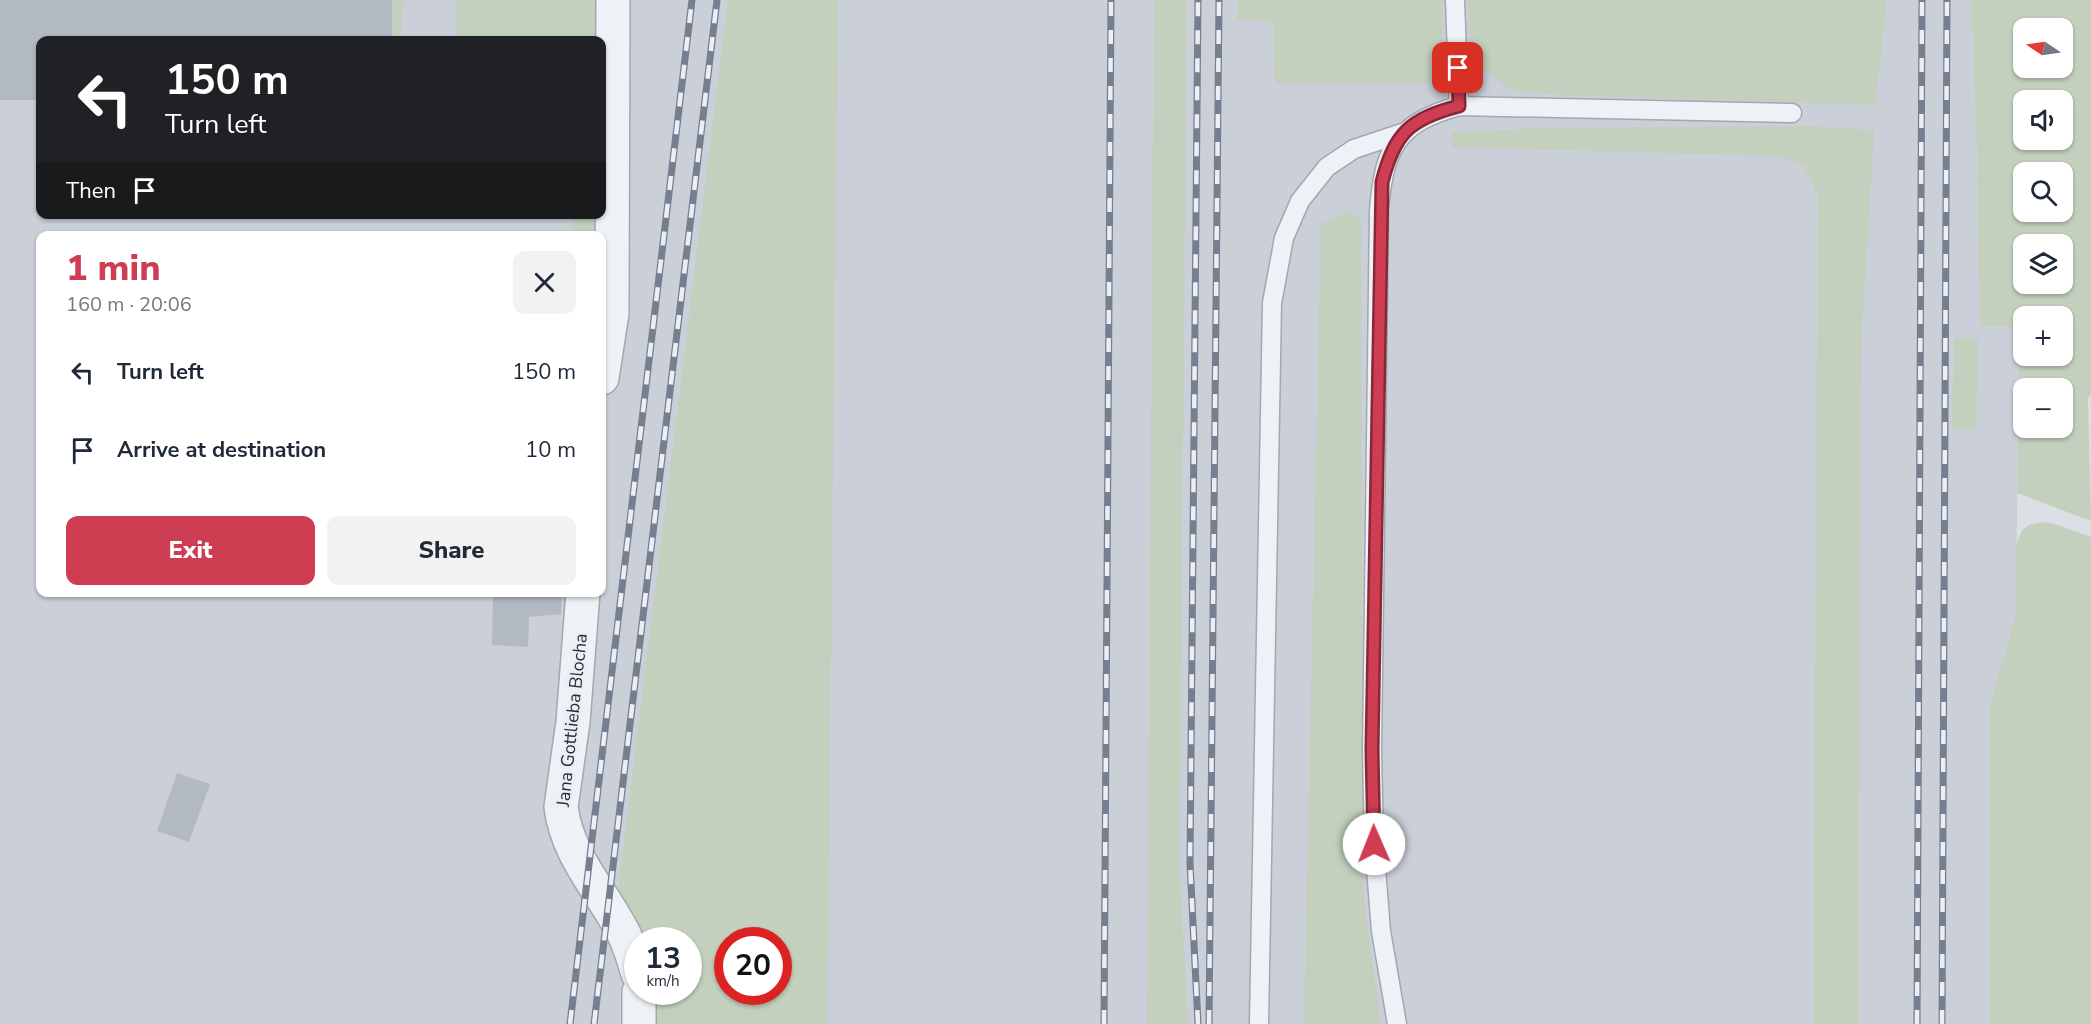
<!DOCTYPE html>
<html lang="en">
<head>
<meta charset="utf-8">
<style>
	:root { --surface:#fff; --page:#f2f2f3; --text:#1f2937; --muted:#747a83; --accent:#cf3d53 }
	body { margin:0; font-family:"Nunito Sans",sans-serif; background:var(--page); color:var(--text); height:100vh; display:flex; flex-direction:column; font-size:22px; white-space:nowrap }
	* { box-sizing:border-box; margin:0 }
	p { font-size:20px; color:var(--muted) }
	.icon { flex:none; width:33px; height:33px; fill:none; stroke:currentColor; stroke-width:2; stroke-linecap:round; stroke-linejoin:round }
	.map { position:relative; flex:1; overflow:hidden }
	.panel { position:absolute; left:36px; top:231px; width:570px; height:366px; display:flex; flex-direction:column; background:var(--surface); border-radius:12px; box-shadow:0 2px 4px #0004 }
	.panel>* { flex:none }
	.banner { position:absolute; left:36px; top:36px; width:570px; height:183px; border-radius:12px; box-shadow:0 2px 4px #0004; background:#202124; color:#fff; overflow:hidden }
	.needle { width:39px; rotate:283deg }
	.buttons { position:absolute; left:2013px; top:18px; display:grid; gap:12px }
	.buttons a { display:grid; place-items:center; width:60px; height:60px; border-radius:12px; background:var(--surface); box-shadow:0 2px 4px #0004; font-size:30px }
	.speed { position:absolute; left:624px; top:927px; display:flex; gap:12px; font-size:30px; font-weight:700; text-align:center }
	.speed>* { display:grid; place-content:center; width:78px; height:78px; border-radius:50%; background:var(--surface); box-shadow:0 2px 4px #0004; line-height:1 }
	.speed small { font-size:15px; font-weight:400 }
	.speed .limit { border:9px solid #d22; background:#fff; color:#111 }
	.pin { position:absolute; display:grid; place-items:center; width:51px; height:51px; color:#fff; margin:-26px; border-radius:12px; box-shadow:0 3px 9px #0006 }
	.me { position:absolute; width:66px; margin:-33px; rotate:359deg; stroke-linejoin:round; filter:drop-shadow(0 0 4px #0008) }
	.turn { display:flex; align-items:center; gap:21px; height:126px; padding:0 30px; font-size:27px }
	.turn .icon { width:78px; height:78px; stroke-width:2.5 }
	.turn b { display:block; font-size:42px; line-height:51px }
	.then { display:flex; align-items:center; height:57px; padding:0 30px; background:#0003; gap:12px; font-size:22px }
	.round { display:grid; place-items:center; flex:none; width:63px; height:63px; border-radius:12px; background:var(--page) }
	.head { display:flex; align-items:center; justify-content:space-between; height:102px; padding:0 30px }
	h1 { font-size:36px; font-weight:800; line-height:45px; color:var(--accent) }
	.action { display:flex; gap:12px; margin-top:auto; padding:12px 30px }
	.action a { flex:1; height:69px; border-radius:12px; background:var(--accent); color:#fff; font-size:24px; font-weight:800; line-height:69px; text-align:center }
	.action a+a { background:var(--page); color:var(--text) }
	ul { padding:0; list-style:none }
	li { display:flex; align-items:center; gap:18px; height:78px; padding:0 30px }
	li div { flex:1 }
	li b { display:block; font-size:22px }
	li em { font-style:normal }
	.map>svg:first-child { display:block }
</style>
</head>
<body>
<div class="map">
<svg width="2091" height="1024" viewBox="0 0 2091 1024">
	<rect width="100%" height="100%" fill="#dce0e6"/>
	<path fill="#cacfd8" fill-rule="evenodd" d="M0,0H1971L1976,132L1980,326L2019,327L2016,614L1989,707L1990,1024H0ZM40,40H602V214H40ZM40,236H602V592H40ZM638,940H688V992H638ZM728,940H778V992H728Z"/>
	<path fill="#c2d0bd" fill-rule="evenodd" d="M392,0H404L400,40H392Z
		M456,0H603L602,236L573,235V215L602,214V40H456Z
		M728,0H838L827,1024H647L646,992H688V940H639L618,893ZM728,940H778V992H728Z
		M1154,0H1187L1179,860L1188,1024H1147Z
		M1237,0H1443L1442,55L1434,83L1275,84L1273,21L1237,20Z
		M1468,0H1887L1875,105L1559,95L1512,90L1482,70L1473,54L1469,32Z
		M1971,0H2091V394L2088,399L2091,521L2017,493L2019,327L1980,326L1976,132ZM2024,28H2062V68H2024ZM2024,100H2062V140H2024ZM2062,172V212H2024V172ZM2024,244H2062V284H2024ZM2024,316H2062V356H2024ZM2062,388V428H2024V388Z
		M1810,126L1874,130L1861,348L1858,1024H1813L1818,197L1805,167L1781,156L1453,147L1452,133L1541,128Z
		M1351,211L1361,221L1363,894L1381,1024H1304L1321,224Z
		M1954,338L1978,340L1976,429H1952Z
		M2044,522L2055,524L2091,537V1024H1990L1989,707L2016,614V545L2022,530L2029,525Z"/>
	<path fill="#b3b9c3" d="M0,0H392V40H40V100H0Z
		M493,592H562L561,614L529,617L528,647L492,645Z
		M177,773L210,784L189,842L157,831Z"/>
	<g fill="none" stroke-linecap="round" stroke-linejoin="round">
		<defs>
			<path id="lane" d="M1459,106L1792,113
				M1259,1024L1272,303L1284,238L1300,201L1327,167L1354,149L1402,133
				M1397,1024L1381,931L1374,844L1372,750L1379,210C1384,148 1397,123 1459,106L1455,0"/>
			<path id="street" d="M602,378L612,313L613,0
				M583,592L573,722L561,807C567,856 602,891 624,934C630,947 634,960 638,974
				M639,1024V992"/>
		</defs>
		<use href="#lane" stroke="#a2a7b0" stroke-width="21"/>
		<use href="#street" stroke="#a2a7b0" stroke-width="36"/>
		<use href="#lane" stroke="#eef1f5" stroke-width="18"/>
		<use href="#street" stroke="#eef1f5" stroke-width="33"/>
		<defs>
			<path id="rail" d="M570,1024L692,0
				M594,1024L717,0
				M1104,1024L1111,0
				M1198,1024L1190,863L1198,0
				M1209,1024L1219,0
				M1917,1024L1922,0
				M1942,1024L1947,0"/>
		</defs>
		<use href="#rail" stroke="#757f90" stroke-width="7"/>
		<use href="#rail" stroke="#ebeff4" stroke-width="4.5" stroke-dasharray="14" stroke-linecap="butt"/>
	</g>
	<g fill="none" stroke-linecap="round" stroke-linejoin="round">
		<defs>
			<path id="route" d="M1374,844L1372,750L1382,182C1395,133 1409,119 1459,106L1458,68"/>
		</defs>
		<use href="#route" stroke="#872836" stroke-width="15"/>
		<use href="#route" stroke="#cf3d53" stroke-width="10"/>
	</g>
	<g text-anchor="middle" stroke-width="6" stroke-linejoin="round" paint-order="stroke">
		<g font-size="18" fill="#262e3c" stroke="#ebeff4">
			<text transform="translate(572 720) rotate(-84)" y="6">Jana Gottlieba Blocha</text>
		</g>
	</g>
</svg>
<div class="buttons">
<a><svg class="needle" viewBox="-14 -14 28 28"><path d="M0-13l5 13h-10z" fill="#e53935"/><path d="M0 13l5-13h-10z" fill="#747a83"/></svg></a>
<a><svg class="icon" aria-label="sound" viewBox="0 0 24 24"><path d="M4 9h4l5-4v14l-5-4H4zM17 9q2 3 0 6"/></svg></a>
<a><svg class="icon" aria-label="search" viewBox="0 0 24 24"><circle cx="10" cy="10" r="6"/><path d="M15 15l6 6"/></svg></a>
<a><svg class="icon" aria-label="layers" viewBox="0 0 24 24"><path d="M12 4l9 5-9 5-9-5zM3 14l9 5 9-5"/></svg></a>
<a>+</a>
<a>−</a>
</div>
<div class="speed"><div>13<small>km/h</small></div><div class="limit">20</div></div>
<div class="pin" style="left:1458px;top:68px;background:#d93025"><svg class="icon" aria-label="arrive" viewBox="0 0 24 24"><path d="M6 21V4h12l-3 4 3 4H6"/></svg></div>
<svg class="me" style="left:1374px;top:844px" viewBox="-20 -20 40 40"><circle r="19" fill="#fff"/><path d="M0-13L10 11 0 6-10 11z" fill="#cf3d53"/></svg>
<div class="banner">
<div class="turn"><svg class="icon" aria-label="left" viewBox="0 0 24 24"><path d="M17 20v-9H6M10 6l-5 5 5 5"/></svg><div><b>150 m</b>Turn left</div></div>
<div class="then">Then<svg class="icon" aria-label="arrive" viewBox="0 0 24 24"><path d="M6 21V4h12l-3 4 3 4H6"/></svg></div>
</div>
<section class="panel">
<div class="head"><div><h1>1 min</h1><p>160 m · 20:06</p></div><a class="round"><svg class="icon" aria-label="close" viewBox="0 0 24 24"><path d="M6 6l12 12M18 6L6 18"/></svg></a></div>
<ul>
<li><svg class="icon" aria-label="left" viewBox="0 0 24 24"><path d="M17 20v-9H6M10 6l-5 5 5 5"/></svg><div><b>Turn left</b></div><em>150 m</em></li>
<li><svg class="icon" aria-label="arrive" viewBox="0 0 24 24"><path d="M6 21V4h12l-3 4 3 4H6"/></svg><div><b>Arrive at destination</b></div><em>10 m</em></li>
</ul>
<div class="action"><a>Exit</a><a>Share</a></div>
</section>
</div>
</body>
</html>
